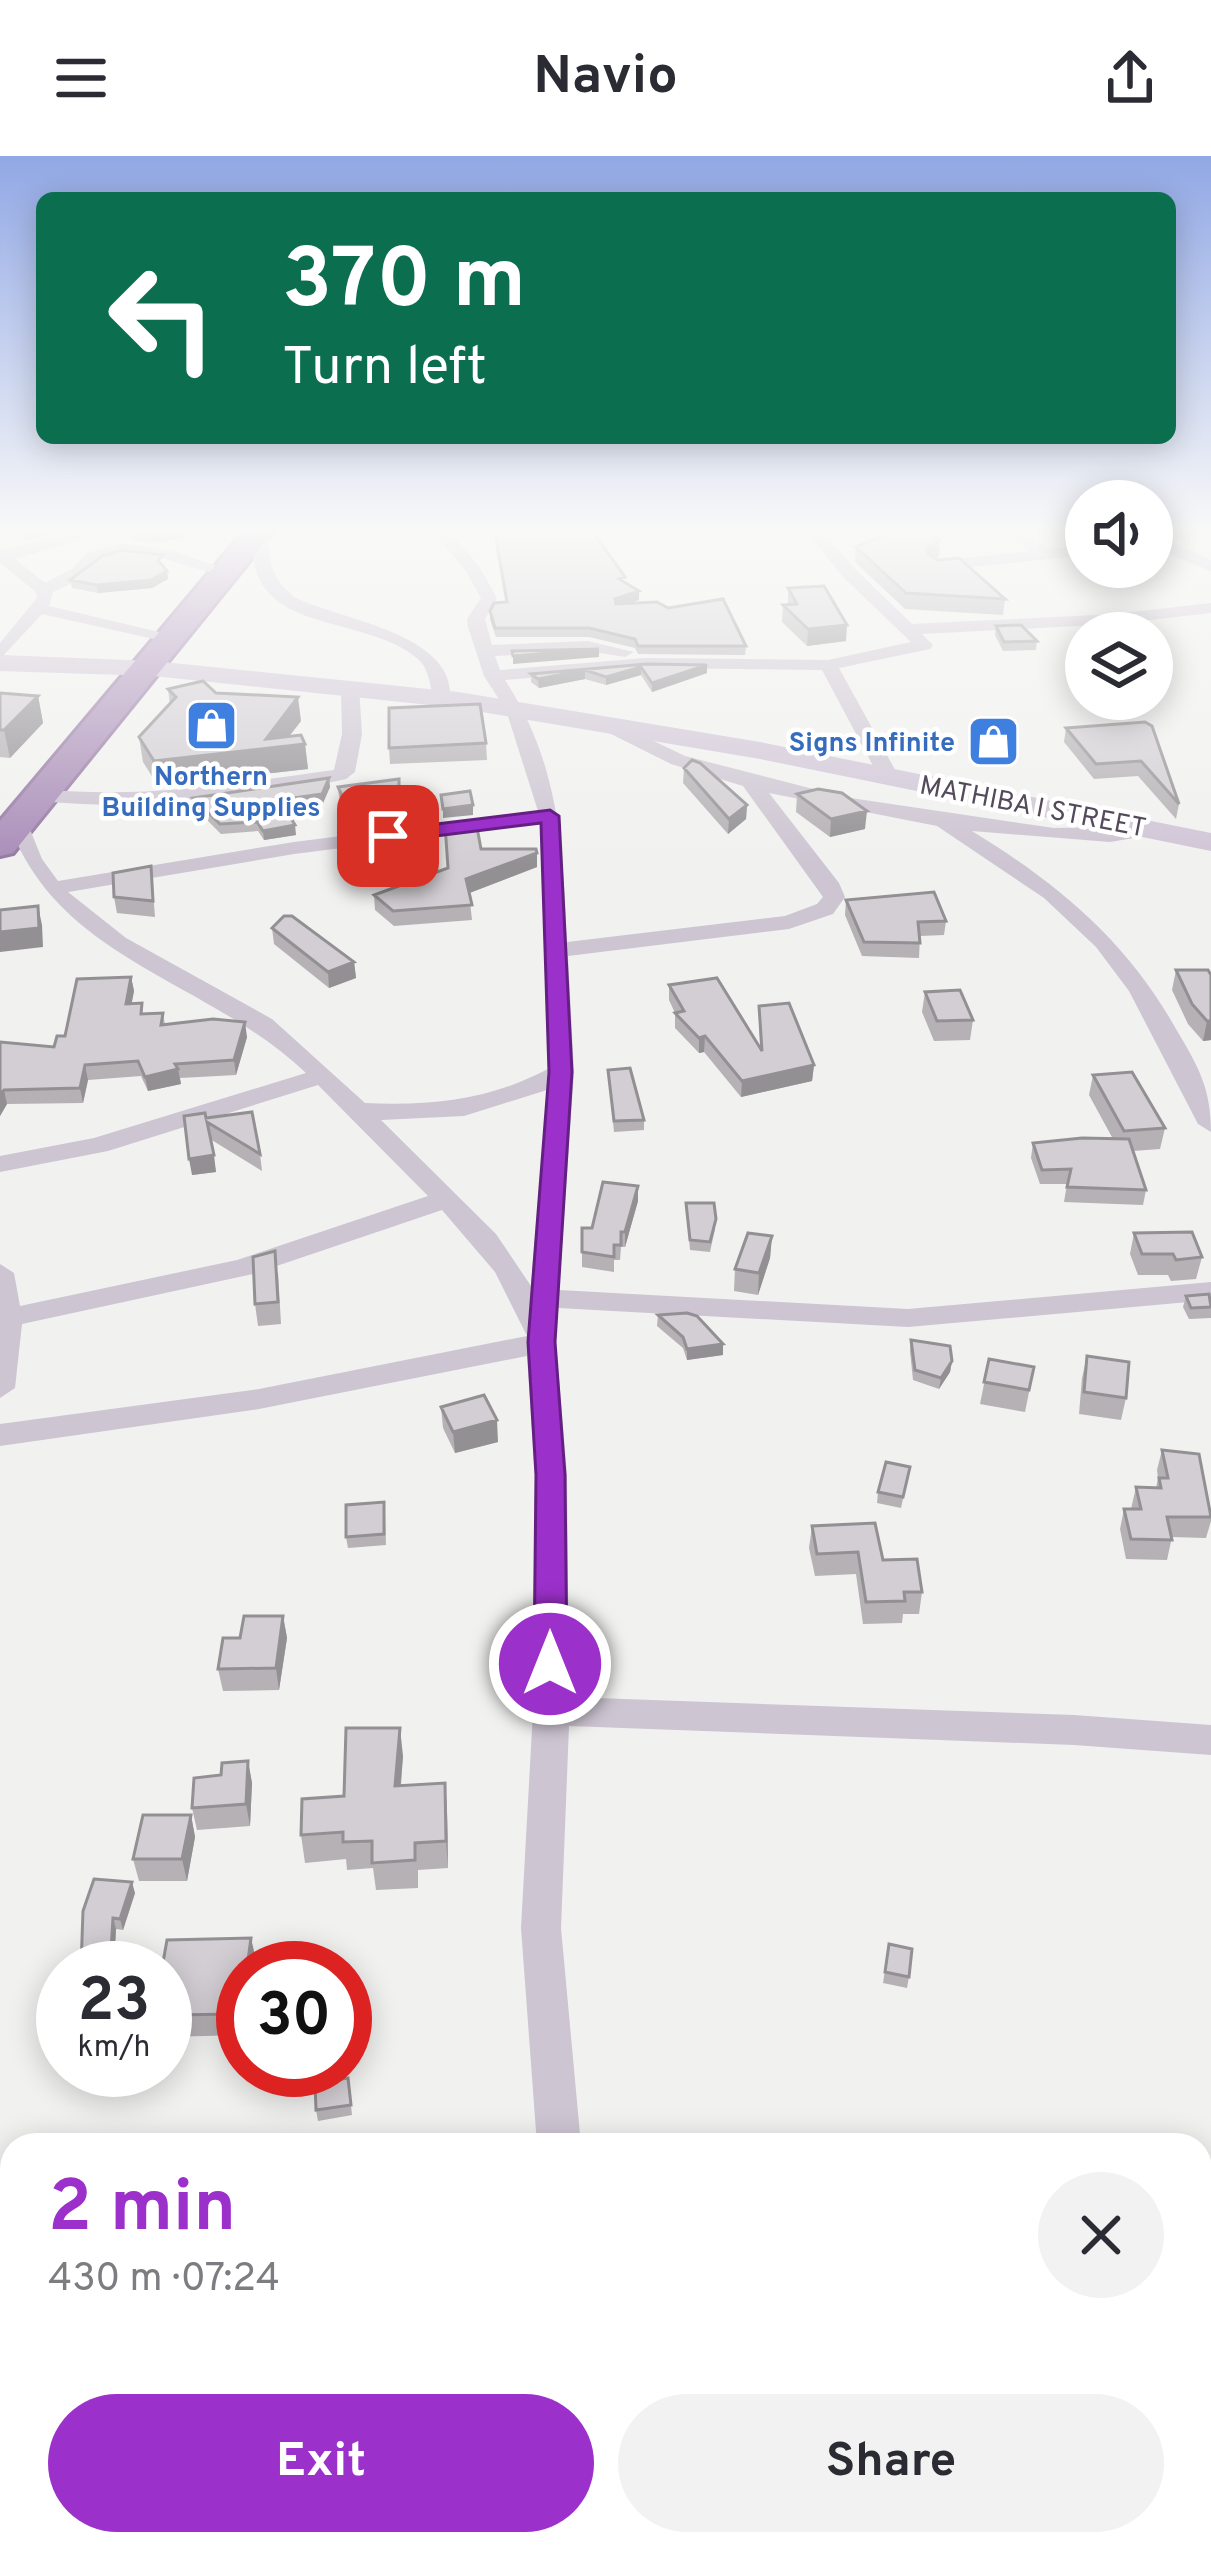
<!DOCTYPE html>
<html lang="en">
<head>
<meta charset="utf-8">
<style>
	:root { --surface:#fff; --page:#f2f2f3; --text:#2b2b33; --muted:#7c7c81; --accent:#9c30cb }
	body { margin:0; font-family:Overpass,sans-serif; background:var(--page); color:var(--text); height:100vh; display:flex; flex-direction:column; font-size:45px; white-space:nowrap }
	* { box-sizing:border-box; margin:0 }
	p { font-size:39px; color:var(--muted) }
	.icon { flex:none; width:66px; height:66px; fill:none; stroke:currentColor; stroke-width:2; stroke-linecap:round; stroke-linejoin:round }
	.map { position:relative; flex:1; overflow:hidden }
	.side { position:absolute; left:0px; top:1977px; width:1212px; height:423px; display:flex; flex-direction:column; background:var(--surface); border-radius:36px 36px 0 0; box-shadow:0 6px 30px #0003 }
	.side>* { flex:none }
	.banner { position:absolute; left:36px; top:36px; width:1140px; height:252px; border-radius:18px; box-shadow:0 6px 30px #0003; background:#0b6e4f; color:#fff; overflow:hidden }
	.buttons { position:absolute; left:1065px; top:324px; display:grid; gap:24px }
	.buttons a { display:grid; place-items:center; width:108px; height:108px; border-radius:50%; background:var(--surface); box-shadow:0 6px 30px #0003; font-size:60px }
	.speed { position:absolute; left:36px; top:1785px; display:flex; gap:24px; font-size:60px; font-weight:700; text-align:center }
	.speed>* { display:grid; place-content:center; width:156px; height:156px; border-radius:50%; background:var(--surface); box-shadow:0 6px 30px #0003; line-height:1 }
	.speed small { font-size:30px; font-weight:400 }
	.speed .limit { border:18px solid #d22; background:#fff; color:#111 }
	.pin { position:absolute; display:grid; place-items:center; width:102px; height:102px; color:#fff; margin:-51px; border-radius:24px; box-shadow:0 6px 18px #0006 }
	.me { position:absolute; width:132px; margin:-66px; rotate:0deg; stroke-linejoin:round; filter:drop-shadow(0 0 9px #0008) }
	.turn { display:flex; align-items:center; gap:42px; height:252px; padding:0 48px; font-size:54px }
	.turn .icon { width:156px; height:156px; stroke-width:2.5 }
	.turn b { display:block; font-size:84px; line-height:102px }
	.round { display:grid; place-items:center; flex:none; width:126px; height:126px; border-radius:63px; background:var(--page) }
	.summary { display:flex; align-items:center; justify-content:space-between; height:204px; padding:0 48px }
	h1 { font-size:72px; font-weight:700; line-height:90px; color:var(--accent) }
	.action { display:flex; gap:24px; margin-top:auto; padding:24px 48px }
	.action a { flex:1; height:138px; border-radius:72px; background:var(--accent); color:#fff; font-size:48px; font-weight:700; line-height:138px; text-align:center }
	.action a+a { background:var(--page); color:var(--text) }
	header { display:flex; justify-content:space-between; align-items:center; height:156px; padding:0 48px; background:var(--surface); font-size:54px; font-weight:700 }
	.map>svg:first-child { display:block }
</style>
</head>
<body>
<header><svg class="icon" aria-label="menu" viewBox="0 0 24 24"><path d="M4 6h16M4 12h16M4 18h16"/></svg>Navio<svg class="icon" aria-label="share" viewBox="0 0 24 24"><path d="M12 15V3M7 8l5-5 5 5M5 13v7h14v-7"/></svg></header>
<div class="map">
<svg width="1211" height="2399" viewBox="0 0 1211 2399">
	<rect width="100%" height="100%" fill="#f1f1f0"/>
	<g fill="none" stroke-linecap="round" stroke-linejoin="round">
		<defs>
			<path id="highway" d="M247,372H276L13,697L0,700V665Z"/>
		</defs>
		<use href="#highway" stroke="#9579a3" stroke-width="6"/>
		<path fill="#cdc5d2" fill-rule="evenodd" d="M76,372H92L95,379L15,403L45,427L72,413L87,397L121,387L173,395L234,416L226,421L165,403L122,397L99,403L84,421L53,436L49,450L176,480V488L42,458L0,503V487L37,442L36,436L0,407V394L76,378Z
			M254,372L268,374C269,404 270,421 294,441C339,464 462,478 449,547H435C430,534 430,514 419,504C364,454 238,484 254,372Z
			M430,372H446L479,410L497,442L485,463L492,489L588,485L634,496L625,501L588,495L495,500L500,514L646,502L828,504L911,486L843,421L804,372H820L855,413L912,468L1115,458L1211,447V457L1115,468L922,478L933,489L930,493L839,512L899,621L889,627L879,621L822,514L646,512L505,524C559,607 563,690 567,786L785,760L817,748L823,741L743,630L671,608L597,571L594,567L604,561L685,600L844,641L1054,672L1158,670V678L1110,686L972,675C1058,728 1126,784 1176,873C1198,910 1211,932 1211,976L1198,968L1129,835L1096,791L1044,742L937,670L769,637L839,727L845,741L833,758L789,773L568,800L574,916L559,1134L908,1153L1211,1126V1144L908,1171L558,1152L556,1187L567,1319L569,1541L1074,1559L1211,1569V1599L1074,1589L569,1570L561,1772L581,1989H537L521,1772L533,1555L535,1319L527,1200L259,1253L0,1290V1268L259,1233L527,1180L495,1116L442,1054L253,1118L22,1168L15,1232L0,1242V1108L14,1117L20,1150L237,1104L428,1040L318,929L108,995L0,1016V1000L94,982L306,917C204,821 57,805 8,665L11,661H25L42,703L58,725L294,686L538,655L506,554L484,520L468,471L467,463L481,442L466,415ZM540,667L548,913C489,944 432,950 365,947L272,863L126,782L68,736L294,698ZM547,934L531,1130L496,1078L381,964L464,960Z
			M997,372H1016L1049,393L1086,389V399L936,415L928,410L936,405L1030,395Z
			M1190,372H1211V376L1172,386L1211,404V415L1152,391V381Z
			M1086,494V505L1078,504V496Z
			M350,525L359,531L362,578L355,616L346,623C246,646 142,655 40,645L30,639L40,633C145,643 231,628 334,614L342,578L341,531Z
			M1200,2336H1211V2386H1200Z
			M584,2388H634L635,2399H585Z"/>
		<path fill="#d0c5d6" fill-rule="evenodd" d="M0,499L153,505L458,536L760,586L1211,677V695L760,603L458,552L153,520L0,515Z"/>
		<use href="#highway" fill="#a98db8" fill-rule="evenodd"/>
	</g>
	<path fill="#b5b1b5" d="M7,372H73L71,374L25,384Z
		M126,372H182L184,382L151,387L132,384Z
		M493,372H590L625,427L639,444L626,448L668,452L746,490L745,499L638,498L635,492L589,481H496L490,464V455L506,446Z
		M856,391L939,400L934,402L1005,443L1003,459L905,453L855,406Z
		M164,407L162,409L167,415L168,423L152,432L98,437L72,432L70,424Z
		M788,432L846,485L807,490L782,466L783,449H788Z
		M996,470L1037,485L1036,494L1003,495L995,479Z
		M707,509V517L652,536L641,519L606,529L585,523L539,532L531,526V518Z
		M168,533L216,537L301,565L289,580L305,588L308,613L158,630L143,606L139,581L170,549Z
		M0,537L38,540L43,567L10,602L0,601Z
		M1145,566L1179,648L1176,663L1138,620L1094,623L1064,586L1066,572Z
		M486,587L487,604L390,608L389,592Z
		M684,612L747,649L746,663L728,678L683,627Z
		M329,622L330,631L323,647L285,652L296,679L264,684L258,675L221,678L194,651L193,642Z
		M338,631L400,662L353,670L339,641Z
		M797,638L865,673L830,681L796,656Z
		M151,710L155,761L117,757L114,741Z
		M537,711L469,737L472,764L394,770L375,754L374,739L448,712Z
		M846,744L946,765L944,779L920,780L919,802L862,800L845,759Z
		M272,772L354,806L356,822L329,832L274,788Z
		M1176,814H1208L1211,884L1203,885L1188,868L1172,834Z
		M131,821L134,835L131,848L144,858L163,857L165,869L247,881L236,919L180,922L181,928L148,935L141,920L88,924L83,947L7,948L0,960V886L54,891Z
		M669,829L760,892L759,850L814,909L812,925L741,941L704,896L699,897L675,872V857L669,844Z
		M925,836L973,864L970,884L934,885L922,856Z
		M608,914L644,964V974L614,976Z
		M1093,919L1165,972L1160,993L1133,995L1146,1034L1143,1049L1064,1046L1067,1028H1040L1031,1002L1033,987L1113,983L1089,939Z
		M206,962L260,998L262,1015L210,983L216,1016L192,1019Z
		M638,1045L625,1091H621L620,1104H614V1116L582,1111V1072H592Z
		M686,1047L715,1073L710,1096L690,1094Z
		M1134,1077L1202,1101L1196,1123L1171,1125L1168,1119H1138L1130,1098Z
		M772,1080L770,1102L758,1139L734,1135L735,1113Z
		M278,1116L281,1168L258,1170L255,1148Z
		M1186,1140L1211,1145V1162L1189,1163L1183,1151Z
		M658,1159L723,1188V1199L687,1204L683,1192L657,1170Z
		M911,1184L952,1205L950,1216L939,1233L913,1224L910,1195Z
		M1087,1200L1126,1242L1121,1264L1079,1258L1082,1222Z
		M989,1203L1034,1211L1025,1256L980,1248Z
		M441,1251L498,1286L455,1297L443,1272Z
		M1162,1294L1211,1357V1365L1206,1382L1172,1381L1167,1404L1126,1403L1120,1373L1124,1353H1131L1136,1331L1156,1332L1158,1322L1157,1314Z
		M910,1311L901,1352L877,1347L878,1336Z
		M385,1357L386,1389L348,1392L346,1381Z
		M812,1370L883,1404L922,1436L919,1458H903L902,1467L863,1468L856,1418L815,1420L809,1392Z
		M283,1460L287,1482L279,1534L223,1535L218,1513L240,1482Z
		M403,1600L401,1630L447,1655L448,1712L418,1714V1732L376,1734L373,1712L347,1714L346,1703L305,1707L301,1679L344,1640Z
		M248,1605L252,1627L250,1670L197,1674L192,1652L221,1619Z
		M191,1659L195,1681L187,1725H139L133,1703Z
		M135,1737L123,1774L116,1773L114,1807L106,1808L105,1812H81L83,1755Z
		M889,1788L909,1821L907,1832L883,1827Z
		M256,1804L243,1812V1879L165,1881V1812Z
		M63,1834V1888H49L46,1877Z
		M348,1922L352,1959L318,1965L316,1954Z
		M695,2388H763V2399H695Z"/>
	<path fill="#939094" d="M22,372H73L71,374L25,384Z
		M183,375L184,382L151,387L150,379Z
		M940,385L939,400L926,406L927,391Z
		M167,415L168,423L152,432L98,437L97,429Z
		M639,435V444L615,451V443Z
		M847,469L846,485L807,490L808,473Z
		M599,493V501L513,508V500Z
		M707,509V517L652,536V527Z
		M641,511V519L606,529V521Z
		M585,514V523L539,532L538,523Z
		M38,540L43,567L10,602L4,574Z
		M298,541L301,565L281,591L305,588L308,613L158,630L154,605L266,583Z
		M329,622L330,631L323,647L281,653L280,644Z
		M399,623L400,662L353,670L352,661Z
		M473,649V659L443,662V653Z
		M747,649L746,663L728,678L729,663Z
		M867,655L865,673L830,681L831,663Z
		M295,669L296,679L264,684L263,675Z
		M537,697V711L467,738L466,723Z
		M38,750L42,769L43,791L0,796V776Z
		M354,806L356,822L329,832L328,816Z
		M131,821L134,835L129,862L126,848Z
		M1207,865H1211V884L1203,885Z
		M245,866L247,881L236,919L234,904Z
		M705,880L704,896L699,897V882Z
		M85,909L88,924L83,947L80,932Z
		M814,909L812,925L741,941L742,925Z
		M178,913L181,928L148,935L145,921Z
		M4,934L7,948L0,960V939Z
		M214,999L216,1016L192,1019L189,1003Z
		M638,1030V1045L625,1091V1076Z
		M772,1080L770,1102L758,1139L759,1117Z
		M723,1188V1199L687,1204V1193Z
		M952,1205L950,1216L939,1233L941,1222Z
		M497,1264L498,1286L455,1297L453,1276Z
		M283,1460L287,1482L279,1534L276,1512Z
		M400,1572L403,1600L398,1658L395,1630Z
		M248,1605L252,1627L250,1670L246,1648Z
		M445,1627L447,1655L448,1712L446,1685Z
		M191,1659L195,1681L187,1725L182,1703Z
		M132,1726L135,1737L123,1774L120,1763Z
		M113,1762L116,1773L114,1807L111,1796Z
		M251,1782L256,1804L254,1812H247Z
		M103,1797L106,1808L105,1812H99Z
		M84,2388H109L111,2397L108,2399H68L66,2396Z"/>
	<path fill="#d2ced3" stroke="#939094" stroke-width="3" d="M128,372H182L183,375L150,379L130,376Z
		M494,372H590L625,421L619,423L639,435L615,443L616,448L657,446L668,452L723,443L746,490H638L635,483L589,472H495L490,455L494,447L507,446Z
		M901,372H926L940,385L927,391V398L938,404L959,402L1005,443L906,437L856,391Z
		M123,394L163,399L158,404L167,415L151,424L97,429L70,424L102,400Z
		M824,430L847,469L808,473L783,449L797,448L788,432Z
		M1021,469L1037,485L1004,486L996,470Z
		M599,493L513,500L512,495Z
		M646,508L707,509L652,527L641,511L606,521L585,514L538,523L531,518Z
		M203,525L216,537L298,541L266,583L301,579L305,588L154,605L139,581L176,541L168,533Z
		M0,537L38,540L4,574H0Z
		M480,548L486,587L389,592V552Z
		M1145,566L1152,570L1179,648L1141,605L1096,608L1066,572Z
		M692,604L700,607L747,649L729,663L684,612Z
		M329,622L322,638L280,644L295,669L263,675L257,666L220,668L193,642Z
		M399,623V653L352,661L338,631Z
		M818,633L842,637L867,655L831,663L797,638Z
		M470,635L473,649L443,653L441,639Z
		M476,666L481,693H536L537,697L466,723L472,749L393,755L374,739L448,712L445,669Z
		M151,710L153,745L114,741L113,717Z
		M934,736L946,765L918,766L920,787L864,786L846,744Z
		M38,750L39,772L0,776V754Z
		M284,760H292L354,806L328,816L272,772Z
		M1176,814H1208L1211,819V865H1207L1192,848Z
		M131,821L126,848L142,847L141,858L163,857L161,869L213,863L245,866L234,904L175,908L178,913L145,921L138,905L85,909L80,932L4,934L0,939V886L54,891L57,880H65L77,823Z
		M717,822L762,895L759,850L789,847L814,909L742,925L705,880L699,882L675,857L684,855L669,829Z
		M960,834L973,864L937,865L925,836Z
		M630,912L644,964L614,965L608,914Z
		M1132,916L1165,972L1124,975L1093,919Z
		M252,956L260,998L207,966L214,999L189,1003L184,960L205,957L206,962Z
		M1082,982L1129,983L1146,1034L1067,1031L1071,1013L1042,1014L1033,987Z
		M603,1026L638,1030L625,1076H621V1089H614V1101L582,1096V1072H592Z
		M686,1047H714L716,1063L710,1086L690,1084Z
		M1192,1076L1202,1101L1176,1104L1173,1098H1142L1134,1077Z
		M748,1077L772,1080L759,1117L735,1113Z
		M275,1095L278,1146L255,1148L253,1101Z
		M1209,1138L1211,1151L1191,1152L1186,1140Z
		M687,1157L697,1160L723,1188L687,1193L683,1181L658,1159Z
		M911,1184L950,1190L952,1205L941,1222L915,1214Z
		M1087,1200L1129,1206L1126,1242L1084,1236Z
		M989,1203L1034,1211L1029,1234L984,1226Z
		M484,1239L497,1264L453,1276L441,1251Z
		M1162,1294L1199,1298L1211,1361H1167L1172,1384L1131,1383L1124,1353H1141L1136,1331L1161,1332L1159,1322H1168Z
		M886,1306L910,1311L903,1341L878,1336Z
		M384,1346V1378L346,1381V1349Z
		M875,1367L883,1404L917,1403L922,1436H904L905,1445L866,1446L858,1396L817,1398L812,1370Z
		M244,1460H283L276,1512L218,1513L223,1482H240Z
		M346,1572H400L395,1630L445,1627L446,1685L415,1687V1704L372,1707V1685L343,1686V1676L301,1679L302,1643L344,1640Z
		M248,1605L246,1648L192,1652L194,1622L221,1619L222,1607Z
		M143,1659H191L182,1703H133Z
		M94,1723L132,1726L120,1763L113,1762L111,1796L103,1797L99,1812H81L83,1755Z
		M251,1782L247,1812H243L241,1858L165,1859V1812H162L167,1784Z
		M889,1788L912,1793L909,1821L885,1816Z
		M58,1834H63V1878L46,1877Z
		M348,1922L351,1949L316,1954L315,1927Z
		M65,2388H84L66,2396Z
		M696,2388H763V2397L696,2391Z
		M956,2389L1012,2395V2399H957Z"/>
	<linearGradient id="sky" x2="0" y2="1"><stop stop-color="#91a8e5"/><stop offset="0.53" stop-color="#f9f9f8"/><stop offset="1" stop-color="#f9f9f8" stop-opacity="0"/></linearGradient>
	<rect width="1211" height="708" fill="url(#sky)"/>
	<path fill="#9c30cb" stroke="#651f84" stroke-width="3" d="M550,654L559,660L572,916L555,1186L565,1319L567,1508L562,1517L550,1521L539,1517L534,1508L536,1319L528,1186L549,916L541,667L388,686L379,680L388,674Z"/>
	<defs>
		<symbol id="shop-square" viewBox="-11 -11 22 22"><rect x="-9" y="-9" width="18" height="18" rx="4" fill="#3f7fe0" stroke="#fff"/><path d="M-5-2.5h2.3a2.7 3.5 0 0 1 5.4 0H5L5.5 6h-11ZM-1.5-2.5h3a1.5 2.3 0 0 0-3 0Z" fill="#fff"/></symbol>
	</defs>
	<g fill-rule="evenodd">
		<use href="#shop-square" x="182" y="540" width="59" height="59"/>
		<use href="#shop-square" x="964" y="556" width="59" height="59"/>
	</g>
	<g text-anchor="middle" stroke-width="9" stroke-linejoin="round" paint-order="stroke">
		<g font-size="27" font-weight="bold" fill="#366cbe" stroke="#fff" text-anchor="end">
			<text x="955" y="595">Signs Infinite</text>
			<text x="211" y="629" text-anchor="middle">Northern<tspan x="211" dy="31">Building Supplies</tspan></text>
		</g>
		<g font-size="27" fill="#544a5a" stroke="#fff">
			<text transform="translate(1033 650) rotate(11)" y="9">MATHIBA I STREET</text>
		</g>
	</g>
</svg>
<div class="buttons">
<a><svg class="icon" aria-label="sound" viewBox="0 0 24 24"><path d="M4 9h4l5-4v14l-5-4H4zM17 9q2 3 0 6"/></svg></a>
<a><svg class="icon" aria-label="layers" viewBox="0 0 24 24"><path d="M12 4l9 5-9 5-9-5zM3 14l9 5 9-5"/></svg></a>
</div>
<div class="speed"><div>23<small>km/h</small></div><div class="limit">30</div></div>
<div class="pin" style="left:388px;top:680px;background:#d93025"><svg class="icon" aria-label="arrive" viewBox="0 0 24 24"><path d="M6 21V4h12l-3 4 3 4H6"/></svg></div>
<svg class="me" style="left:550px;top:1508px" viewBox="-20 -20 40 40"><circle r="17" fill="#9c30cb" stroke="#fff" stroke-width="3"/><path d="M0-11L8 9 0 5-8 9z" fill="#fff"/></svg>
<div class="banner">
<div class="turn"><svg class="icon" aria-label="left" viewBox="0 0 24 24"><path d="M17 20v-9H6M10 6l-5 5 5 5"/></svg><div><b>370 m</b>Turn left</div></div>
</div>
<section class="side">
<div class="summary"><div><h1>2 min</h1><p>430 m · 07:24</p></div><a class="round"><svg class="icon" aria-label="close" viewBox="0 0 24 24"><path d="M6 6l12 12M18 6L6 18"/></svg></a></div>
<div class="action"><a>Exit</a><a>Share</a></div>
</section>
</div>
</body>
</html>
